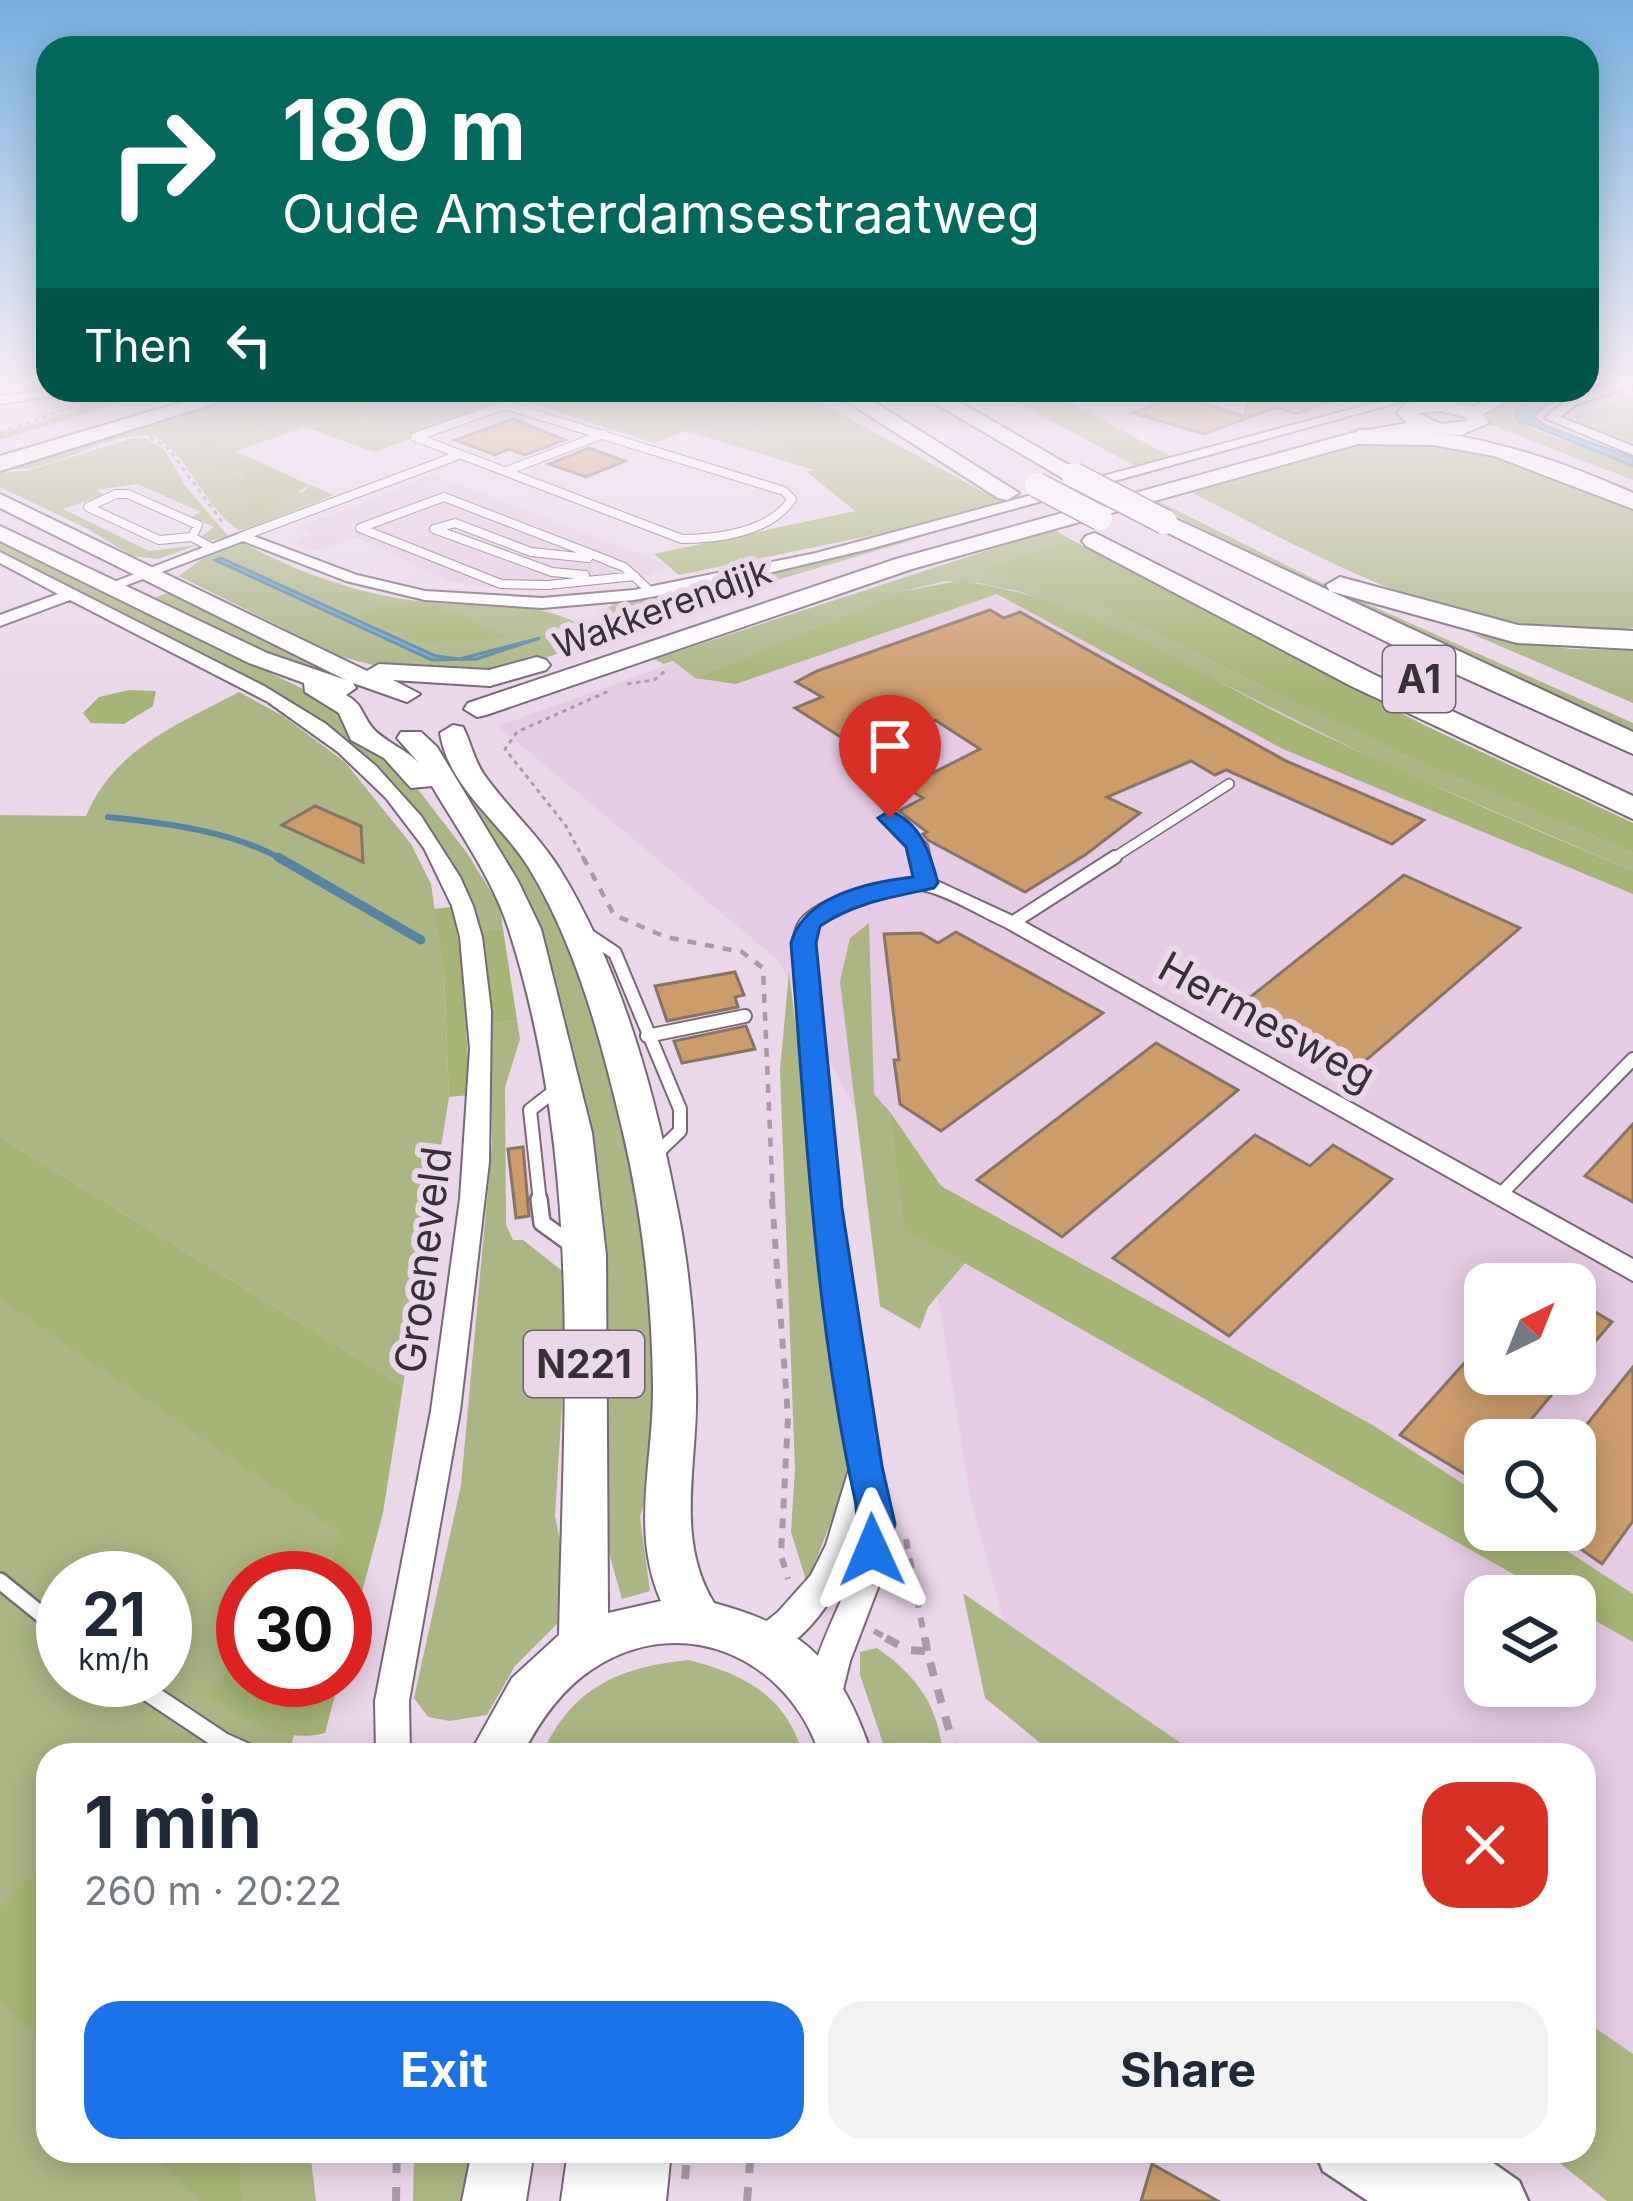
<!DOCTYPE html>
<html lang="en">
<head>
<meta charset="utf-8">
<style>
	:root { --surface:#fff; --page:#f2f2f3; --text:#1f2937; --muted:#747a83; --accent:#1a73e8 }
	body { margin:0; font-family:Inter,sans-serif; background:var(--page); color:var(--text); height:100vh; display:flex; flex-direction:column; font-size:45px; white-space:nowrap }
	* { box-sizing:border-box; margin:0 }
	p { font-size:39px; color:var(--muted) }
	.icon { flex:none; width:66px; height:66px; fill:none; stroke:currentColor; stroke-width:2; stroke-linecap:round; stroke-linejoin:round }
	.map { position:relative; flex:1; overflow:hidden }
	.sheet { position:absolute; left:36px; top:1743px; width:1560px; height:420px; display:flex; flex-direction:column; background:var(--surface); border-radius:36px; box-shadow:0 6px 30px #0003 }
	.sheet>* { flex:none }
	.top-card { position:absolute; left:36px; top:36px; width:1563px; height:366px; border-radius:36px; box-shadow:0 6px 30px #0003; background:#00695c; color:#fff; overflow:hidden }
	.needle { width:78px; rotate:43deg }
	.controls { position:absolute; left:1464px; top:1263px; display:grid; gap:24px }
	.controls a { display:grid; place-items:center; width:132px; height:132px; border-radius:24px; background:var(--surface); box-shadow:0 6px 30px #0003; font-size:60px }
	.speed { position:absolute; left:36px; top:1551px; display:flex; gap:24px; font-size:60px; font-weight:700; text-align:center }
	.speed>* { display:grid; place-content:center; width:156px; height:156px; border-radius:50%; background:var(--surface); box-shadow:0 6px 30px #0003; line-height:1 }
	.speed small { font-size:30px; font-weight:400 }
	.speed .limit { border:18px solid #d22; background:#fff; color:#111 }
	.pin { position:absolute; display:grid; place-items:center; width:102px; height:102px; color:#fff; margin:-123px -51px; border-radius:50% 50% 50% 0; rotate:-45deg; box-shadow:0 0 12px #0007 }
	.pin .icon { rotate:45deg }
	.me { position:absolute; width:132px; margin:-66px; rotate:359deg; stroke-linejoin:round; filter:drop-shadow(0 0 9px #0008) }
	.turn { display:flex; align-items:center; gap:42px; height:252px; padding:0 48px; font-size:54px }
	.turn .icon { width:156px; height:156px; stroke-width:2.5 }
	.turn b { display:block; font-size:84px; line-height:102px }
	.then { display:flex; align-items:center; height:114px; padding:0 48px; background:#0003; gap:24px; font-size:45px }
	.round { display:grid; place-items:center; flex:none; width:126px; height:126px; border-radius:36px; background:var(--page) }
	.overview { display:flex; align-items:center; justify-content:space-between; height:204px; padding:0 48px }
	h1 { font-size:72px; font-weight:700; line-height:90px }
	.action { display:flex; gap:24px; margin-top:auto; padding:24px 48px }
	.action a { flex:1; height:138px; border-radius:36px; background:var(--accent); color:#fff; font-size:48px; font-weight:700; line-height:138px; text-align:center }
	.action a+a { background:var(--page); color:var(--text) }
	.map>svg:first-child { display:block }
</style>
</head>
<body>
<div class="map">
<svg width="1633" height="2201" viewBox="0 0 1633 2201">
	<rect width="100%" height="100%" fill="#ebd7ea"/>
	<path fill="#e5cbe3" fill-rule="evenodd" d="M434,475L668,565L639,580L487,587L448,581L356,537L317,551L293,542L313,533L297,528Z
		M1034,539L1633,837V2161L1584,2126V1755H1066L1033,1731L971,1500L932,1261L779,961L498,726L905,579ZM1485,1284H1575V1374H1485ZM1485,1440H1575V1530H1485ZM1485,1596H1575V1686H1485Z"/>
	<path fill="#abb684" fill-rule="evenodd" d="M90,390H164L0,440V434L75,411L81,404L70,396Z
		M265,390L533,393L411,436L345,412L403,400L257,414L214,449L270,425L306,427L236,451L255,460L217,467L302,493L310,485L334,495L249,529L238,530C202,505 193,460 155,436C104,430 58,473 7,469Z
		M575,390H796L815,400L756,411L747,406L685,414L673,400L619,407Z
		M1528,390H1561L1530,400L1532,429L1633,466V480L1491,425L1486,410Z
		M1633,394V442L1582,425L1574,417Z
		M745,421L812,465L814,470L686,431Z
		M133,438H145L164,449L184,484L228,536L209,541L201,537L214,527L191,517L201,512L137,484L97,490L104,495L63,509L149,551L198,545L158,559L132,556L88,529L0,487V472L27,471Z
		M1376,441L1465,444L1633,508V628C1477,651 1324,558 1190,492Z
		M1158,501L1332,588L1633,723V730L1315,586L1150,503Z
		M1053,529L1070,539L988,567L1114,613L1399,753L1633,853V871L1382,763L1096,620L1021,592L979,583L945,581L900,592L695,678L673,661L664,664L654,659Z
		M923,537L710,600L635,628L602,612L619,600L766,575Z
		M0,541L336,705L410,779L467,853L500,906L503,929L479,931C443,748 150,629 0,551Z
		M242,542C297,572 355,593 417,601C492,611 538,593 604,639L504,671H395L339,656L179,576L202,559ZM222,559L436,656L459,659L538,638L477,659L432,660L217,561Z
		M170,592L338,671L325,678L149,600Z
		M1472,634L1571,649L1633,650V703Z
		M239,692L283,716L345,762L411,844L431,884L444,973L449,1097L403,1386L0,1137V815L86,816C115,748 177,725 239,692Z
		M466,781L510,837L568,943L596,1020L634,1169L655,1371V1465L640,1517L650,1591L622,1599L606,1542L608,1289L600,1190L566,1034L450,785Z
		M869,923L874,1094L890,1112L903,1227L965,1263L928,1307L920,1329L880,1306L840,982L850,938Z
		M789,972L849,1456L842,1493L807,1583L791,1532L795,1469L780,1070Z
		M517,1020L520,1039L505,1087L506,1225L513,1240H523L570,1277L555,1516L567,1574L565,1616L515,1666L487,1715L450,1721L428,1717L414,1698L461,1485L492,1144L490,1024Z
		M0,1155L386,1384L335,1578H243V1680H308L289,1755H48V2151H310L316,2201H0ZM63,1578H165V1680H63Z
		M963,1593L1198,1755H1055L985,1698Z
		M877,1648C918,1677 938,1705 943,1755H887L860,1675V1652Z
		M689,1660C745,1675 786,1695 803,1755H542C571,1687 620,1667 689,1660Z
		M1584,2020L1633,2054V2201H1607L1545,2151H1584Z
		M414,2151H481L472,2201H413Z"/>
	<path fill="#a6b475" d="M529,390H575L619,407L673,400L686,413L748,406L756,411L815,400L1004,503L902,529L679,575L654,554L855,511L807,472L814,470L812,465L745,421L687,431L654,443L523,400L374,452L305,427L270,425L214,449L185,434H232L257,414L351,397L410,398L347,412L410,436L531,393Z
		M994,390H1046L1172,457L1137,467Z
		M255,460L310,485L251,516L239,485L245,475L213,466Z
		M1070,539L1422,724L1633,823V853L1399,753L1114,613L985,568Z
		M958,581C1077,594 1183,665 1288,718C1401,773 1517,822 1633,871V894L1283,749L997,594L736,684L695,678L900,592Z
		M371,607H443L508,638L425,643L362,619Z
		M129,690L156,691L153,706L124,724L91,723L83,713L99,697Z
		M452,907L462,962L470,1095L449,1097L444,973L434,909Z
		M503,929L517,1020L490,1024L479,931Z
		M890,1112L941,1186L1374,1426L1485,1498V1530H1535L1633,1594V1642L1575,1609V1596H1552L903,1228Z
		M0,1137L403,1386L383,1513L345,1656V1578H318L333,1563L339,1532L0,1299Z
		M243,1655V1680H339L325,1733C278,1745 244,1717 206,1693Z
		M48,1858V2050L0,2002V1908Z
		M149,2151H237L242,2201H199Z"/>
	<path fill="#68a8ce" stroke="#5984a1" stroke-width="3" d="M1587,383H1611L1546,405L1533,417L1547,427L1633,458V466L1516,419V410C1536,394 1561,390 1587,390Z
		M221,558L436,656L459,659L540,638L477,659L432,660L215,560Z"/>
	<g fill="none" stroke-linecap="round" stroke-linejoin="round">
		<path stroke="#5984a1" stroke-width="6" d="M108,817C165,823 233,831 283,860"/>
		<path stroke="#5984a1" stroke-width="9" d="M278,857L421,940"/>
	</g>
	<path fill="#cd9c6b" stroke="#867464" stroke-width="3" d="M1239,390H1353V393L1296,414L1277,407L1204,434L1133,413L1178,395L1245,417L1248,398L1238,394Z
		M513,419L565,440L525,455L509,449L495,455L455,440Z
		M589,448L625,461L586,477L549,464Z
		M990,610L1004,618L1020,612L1286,761L1424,820L1392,844L1226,770L1215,775L1191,761L1107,797L1140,813L1085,855L1025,892L928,840L923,834L927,832L899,811L923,798L905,787L980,749L935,720L863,751L795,708L822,697L796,682L817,671Z
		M315,806L361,826L363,862L282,825Z
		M1404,875L1520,928L1343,1080L1322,1069L1329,1063L1289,1042L1296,1036L1239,1006Z
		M956,932L1103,1013L941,1131L900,1104L894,1060H899L884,934L921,933L938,943Z
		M735,972L744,995L735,997L738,1007L667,1021L655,986Z
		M746,1026L755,1049L682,1063L674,1041Z
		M1156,1043L1238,1090L1062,1237L977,1180Z
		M1633,1124V1202L1585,1176Z
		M1255,1135L1310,1166L1333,1145L1392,1179L1229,1336L1113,1258Z
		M523,1147L529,1216L516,1218L508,1149Z
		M1575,1300L1612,1322L1575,1365Z
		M1485,1340V1374H1569L1514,1440H1485V1486L1400,1435Z
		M1633,1367V1521L1602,1564L1575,1545V1439Z
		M1152,2164L1218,2201H1141Z"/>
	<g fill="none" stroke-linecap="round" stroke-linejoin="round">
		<defs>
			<path id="lane-far4" d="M505,405L784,491L792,499C771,532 718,539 682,539L415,437Z
				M506,471L604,434
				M116,494H128L198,525L192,537L159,540L88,507Z
				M243,536L459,455
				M192,537L212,548
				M608,561L624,567L649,590
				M612,562L444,497L360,528L501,584L548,585L635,576
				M585,575L552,572L434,529L455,523L531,552L588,558"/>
			<path id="lane-far3" d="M1110,860L1229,784"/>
			<path id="lane-far2" d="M1012,923L1115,857
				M585,933L615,953L680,1109V1131L655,1155
				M647,1036L745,1016
				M1499,1196L1633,1059
				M540,1202L530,1110L557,1089"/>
			<path id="lane-far1" d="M539,1199L542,1223L571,1244
				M0,1581L63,1632"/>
			<path id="lane" d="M130,1680L223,1742L252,1755"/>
			<path id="street" d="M1617,383L1633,386L1575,405L1560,417L1633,446V455L1545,418L1567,399Z
				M50,390H86L0,404V396Z
				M1423,390H1443L869,549L727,583L634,600L542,608L425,600L346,581L243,541L114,590L101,587L243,532L357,575L425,591L542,598L634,590L816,553Z
				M0,552L264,686L326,724L376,766L421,816L460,877L473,906L482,937L491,1011L489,1162L460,1411L409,1701L410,1755H376L375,1701L431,1411L460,1199L470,1049L460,937L452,906L424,848L386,798L338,752L268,702L70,600L0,626V615L58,594L0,563Z
				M889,812L896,814L927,845L935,880L1019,919L1633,1259V1281L1005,927C980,916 953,898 926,891C898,883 843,910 819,925L814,943L840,1208L880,1466L893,1524L882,1577L850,1661L837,1714L825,1718L813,1714C798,1678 839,1613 850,1577C854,1565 856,1552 859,1539C843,1585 813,1640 765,1658L753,1654L749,1643L753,1632L778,1612L811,1575L826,1545L850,1466L814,1208L792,943C795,934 796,923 804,916C831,892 880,883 915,878L908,847L879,818Z"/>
			<path id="secondary" d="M1505,390H1526L1478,417L1463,413Z
				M1315,2151H1476L1519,2181L1528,2201H1368L1323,2171Z"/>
			<path id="primary" d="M1441,399L1479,409L1489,423L1461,435L1426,432L1361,443L912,569L486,715L477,717L464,709L468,703L896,559L1352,433L1407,423L1397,413L1407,403ZM1441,411L1465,417L1468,421L1441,424L1418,413Z
				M0,494L367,671L379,664L489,670L537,657L546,660L550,665L546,670L490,686L393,680L420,694L407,702L353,683L356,688L346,695C362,704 361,712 371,726C381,740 406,749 419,763L397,738L401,732H421L437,747L518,881L541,929L592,1133L606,1255L608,1613L661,1601C630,1531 654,1460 653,1386C652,1297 642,1210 621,1124C600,1036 576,946 529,868C501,822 449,789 440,733L453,725L463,727C471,743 474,761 485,776C508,808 538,835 559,868C619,965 652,1082 674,1192C688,1257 695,1324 696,1391C698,1463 674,1538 714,1603C808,1628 841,1665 872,1755H820C788,1657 681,1609 591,1670C560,1691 539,1722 522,1755H469L512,1678L559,1635C564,1397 583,1161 509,930C493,879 459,832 432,786L411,788L384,758L351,740L339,713L305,692L304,683L249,663L0,541V526L267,653L346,680L0,508Z
				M472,2151H534L526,2201H462Z
				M568,2151H671L666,2201H561Z"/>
			<path id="highway" d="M223,390H257L0,471V456Z
				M829,390H855L1019,493L1007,500L998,498Z
				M912,390H939L1086,475L1082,480H1066Z
				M1398,429C1482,434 1556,459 1633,493V509L1494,456L1434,445L1359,444L1348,437L1359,430Z
				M1165,514L1633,732V754L1407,652L1156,527L1152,522L1156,517Z
				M1095,533L1373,674L1633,796V819L1351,686L1086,546L1082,541L1086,536Z
				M1340,577L1518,625L1633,631V649L1517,643L1330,591L1326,585Z"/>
		</defs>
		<use href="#lane-far4" stroke="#786777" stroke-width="10"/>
		<use href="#lane-far3" stroke="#786777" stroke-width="12"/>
		<use href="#lane-far2" stroke="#786777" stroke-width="16"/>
		<use href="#lane-far1" stroke="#786777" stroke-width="20"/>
		<use href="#lane" stroke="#786777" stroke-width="22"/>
		<use href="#street" stroke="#786777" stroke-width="4"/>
		<use href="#secondary" stroke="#786777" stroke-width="5"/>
		<use href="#primary" stroke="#786777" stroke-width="4"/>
		<use href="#highway" stroke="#786777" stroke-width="4"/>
		<path stroke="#aa9aa9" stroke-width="3" stroke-dasharray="4.5 4.5" stroke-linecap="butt" d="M0,433L75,406
			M150,437L168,448L223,523
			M612,618L633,632
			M621,624L661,612
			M627,684L654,680L665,671
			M584,860L566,826L505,749L517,732L611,690"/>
		<path stroke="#aa9aa9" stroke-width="4.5" stroke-dasharray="9 9" stroke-linecap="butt" d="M583,857L614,915L666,937L742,952L763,968L773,1202"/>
		<path stroke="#aa9aa9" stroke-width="6" stroke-dasharray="10 10" stroke-linecap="butt" d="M772,1199L788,1417L781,1555L788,1579
			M906,1539L925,1641
			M874,1631L892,1641"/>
		<path stroke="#aa9aa9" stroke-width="8" stroke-dasharray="14 14" stroke-linecap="butt" d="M886,1638L908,1650L927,1651L956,1755
			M925,1638L927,1651
			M1286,2151L1302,2159
			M685,2179L688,2151
			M396,2201L397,2151
			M747,2201L751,2151"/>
		<use href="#lane-far4" stroke="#fff" stroke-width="8"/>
		<use href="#lane-far3" stroke="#fff" stroke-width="9"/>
		<use href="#lane-far2" stroke="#fff" stroke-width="12"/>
		<use href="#lane-far1" stroke="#fff" stroke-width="15"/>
		<use href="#lane" stroke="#fff" stroke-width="18"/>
		<use href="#street" fill="#fff" fill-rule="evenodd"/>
		<use href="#secondary" fill="#fff" fill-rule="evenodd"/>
		<use href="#primary" fill="#fff" fill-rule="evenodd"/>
		<use href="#highway" fill="#fff" fill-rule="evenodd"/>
		<defs>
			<path id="highway-bridge" d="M1074,475L1165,522
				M1037,485L1100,518"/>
		</defs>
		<use href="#highway-bridge" stroke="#786777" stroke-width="27" stroke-linecap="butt"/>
		<use href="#highway-bridge" stroke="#fff" stroke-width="24"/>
	</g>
	<linearGradient id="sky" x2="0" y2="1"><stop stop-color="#75afde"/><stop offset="0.55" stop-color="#f6edf6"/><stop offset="1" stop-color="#f6edf6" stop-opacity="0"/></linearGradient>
	<rect width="1633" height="691" fill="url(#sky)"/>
	<path fill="#1a73e8" stroke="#114b97" stroke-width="3" d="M890,811C921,823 930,853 938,883L934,888C893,897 856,902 820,926L816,943L842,1208L882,1466L895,1524L884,1562L872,1566L859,1562C851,1545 860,1521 855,1500C815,1318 806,1128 791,943C804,896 869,882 913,877L906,847L878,818Z"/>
	<g text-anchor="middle" stroke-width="12" stroke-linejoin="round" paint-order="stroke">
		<g font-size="36" fill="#373037" stroke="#ebd7ea">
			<text transform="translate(662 608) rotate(-20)" y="13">Wakkerendijk</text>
		</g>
		<g fill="#ebd7ea" stroke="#6d626d" stroke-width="3">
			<rect x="1383" y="646" width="72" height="66" rx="9"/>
			<rect x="524" y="1331" width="120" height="66" rx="9"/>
		</g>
		<g font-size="39" font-weight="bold" fill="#373037">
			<text x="1419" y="693">A1</text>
			<text x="584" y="1378">N221</text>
		</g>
		<g font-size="42" fill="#373037" stroke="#ebd7ea">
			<text transform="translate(1267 1021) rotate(29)" y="15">Hermesweg</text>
			<text transform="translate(423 1260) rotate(-83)" y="15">Groeneveld</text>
		</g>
	</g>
</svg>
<div class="controls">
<a><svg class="needle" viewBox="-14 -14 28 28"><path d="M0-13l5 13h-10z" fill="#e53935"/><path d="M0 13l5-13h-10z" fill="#747a83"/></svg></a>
<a><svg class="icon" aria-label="search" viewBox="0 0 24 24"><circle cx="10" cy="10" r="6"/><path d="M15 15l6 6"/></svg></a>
<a><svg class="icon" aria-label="layers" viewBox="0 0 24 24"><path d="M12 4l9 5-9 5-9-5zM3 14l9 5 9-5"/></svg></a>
</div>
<div class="speed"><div>21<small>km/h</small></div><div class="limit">30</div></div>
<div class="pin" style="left:890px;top:818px;background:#d93025"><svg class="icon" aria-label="arrive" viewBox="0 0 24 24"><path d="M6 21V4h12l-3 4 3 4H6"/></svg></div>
<svg class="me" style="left:872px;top:1550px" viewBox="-20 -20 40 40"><path d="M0-17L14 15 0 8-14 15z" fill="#1a73e8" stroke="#fff" stroke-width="4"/></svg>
<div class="top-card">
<div class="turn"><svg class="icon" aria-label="right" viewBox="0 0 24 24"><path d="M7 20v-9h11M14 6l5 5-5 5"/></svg><div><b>180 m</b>Oude Amsterdamsestraatweg</div></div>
<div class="then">Then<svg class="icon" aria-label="left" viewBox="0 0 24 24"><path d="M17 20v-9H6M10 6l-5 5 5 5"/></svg></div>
</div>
<section class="sheet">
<div class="overview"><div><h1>1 min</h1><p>260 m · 20:22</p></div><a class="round" style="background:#d93025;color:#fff"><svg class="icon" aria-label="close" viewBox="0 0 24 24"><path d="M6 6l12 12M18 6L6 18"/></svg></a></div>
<div class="action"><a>Exit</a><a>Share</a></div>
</section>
</div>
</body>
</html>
